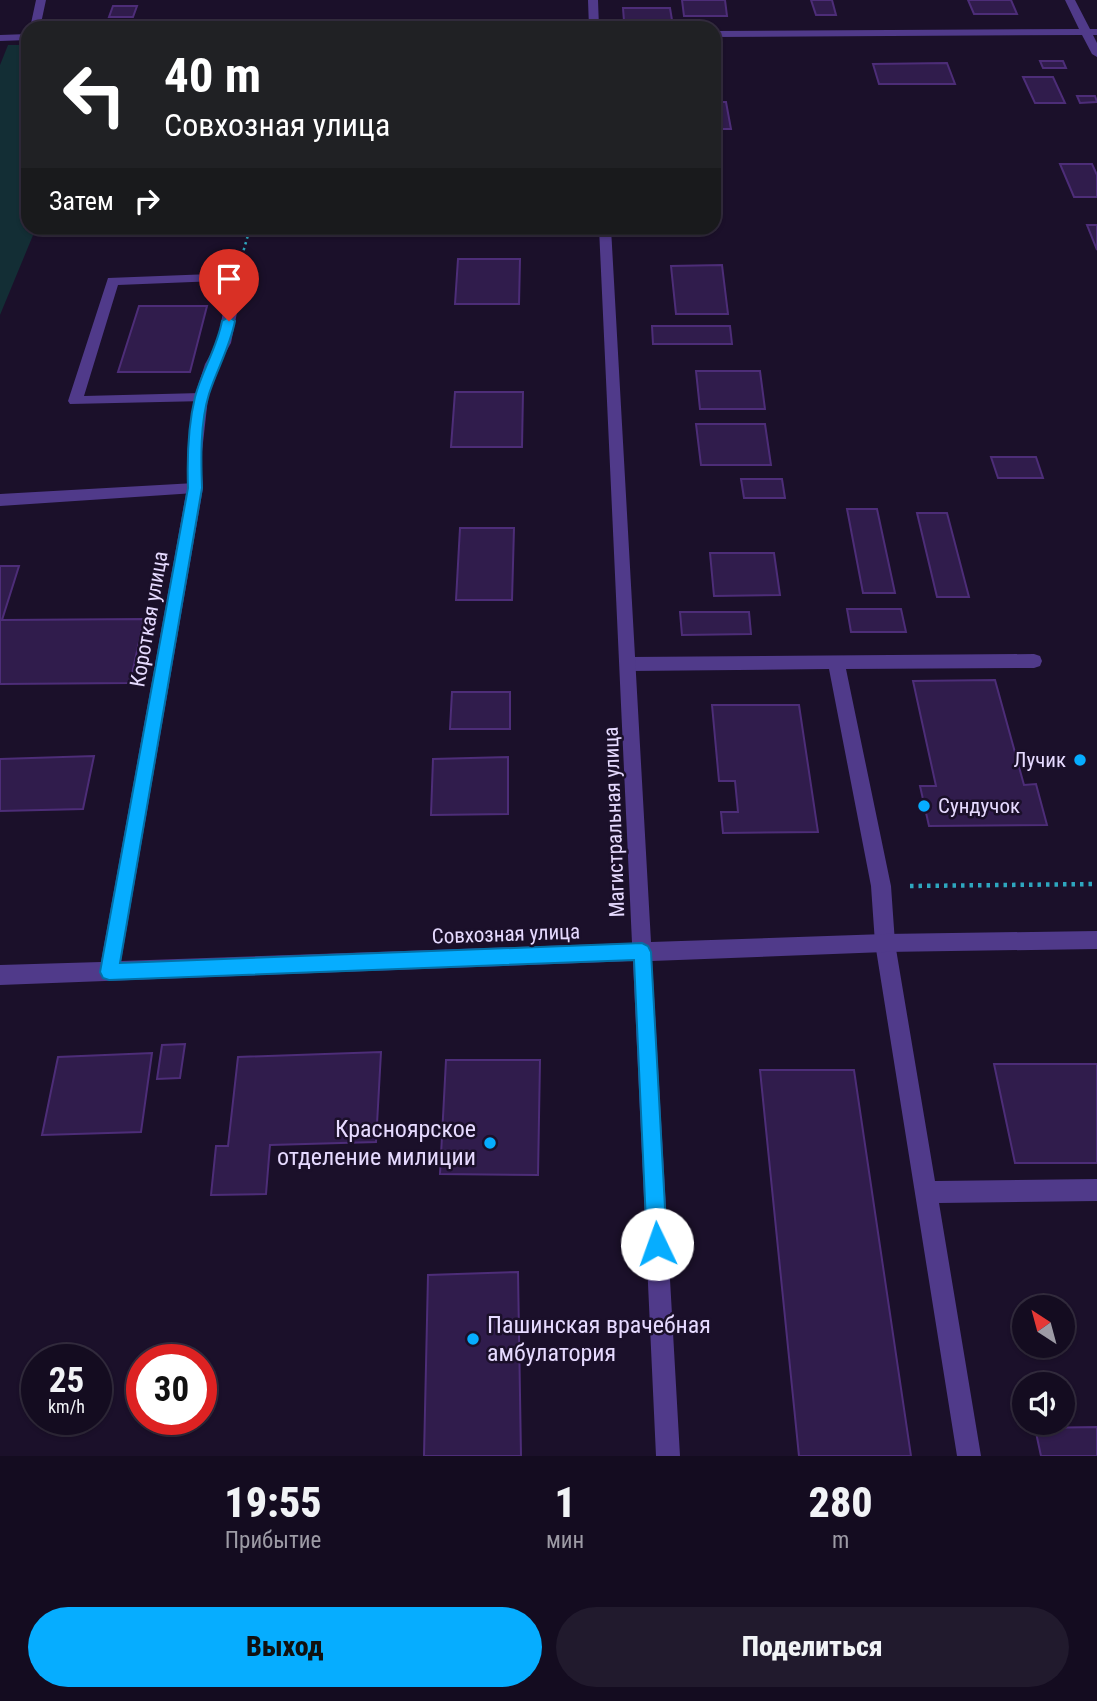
<!DOCTYPE html>
<html lang="ru">
<head>
<meta charset="utf-8">
<style>
	:root { --surface:#140c20; --page:#211a2d; --text:#f1f3f6; --muted:#9d9ba5; --line:#332c3e; --accent:#06adff }
	body { margin:0; font-family:"Roboto Condensed",sans-serif; background:var(--page); color:var(--text); height:100vh; display:flex; flex-direction:column; font-size:26px; white-space:nowrap }
	* { box-sizing:border-box; margin:0 }
	p { font-size:23px; color:var(--muted) }
	.icon { flex:none; width:38px; height:38px; fill:none; stroke:currentColor; stroke-width:2; stroke-linecap:round; stroke-linejoin:round }
	.map { position:relative; height:1456px; overflow:hidden }
	.sheet { display:flex; flex-direction:column; background:var(--surface); flex:1 }
	.sheet>* { flex:none }
	.hud { position:absolute; left:21px; top:21px; width:700px; height:214px; border-radius:21px; box-shadow:0 2px 5px #0004,0 0 0 2px var(--line); background:#202124; color:#fff; overflow:hidden }
	.needle { width:46px; rotate:324deg }
	.controls { position:absolute; left:1012px; top:1295px; display:grid; gap:14px }
	.controls a { display:grid; place-items:center; width:63px; height:63px; border-radius:50%; background:var(--surface); box-shadow:0 2px 5px #0004,0 0 0 2px var(--line); font-size:35px }
	.speed { position:absolute; left:21px; top:1344px; display:flex; gap:14px; font-size:35px; font-weight:700; text-align:center }
	.speed>* { display:grid; place-content:center; width:91px; height:91px; border-radius:50%; background:var(--surface); box-shadow:0 2px 5px #0004,0 0 0 2px var(--line); line-height:1 }
	.speed small { font-size:18px; font-weight:400 }
	.speed .limit { border:10px solid #d22; background:#fff; color:#111 }
	.pin { position:absolute; display:grid; place-items:center; width:60px; height:60px; color:#fff; margin:-72px -30px; border-radius:50% 50% 50% 0; rotate:-45deg; box-shadow:0 0 7px #0007 }
	.pin .icon { rotate:45deg }
	.me { position:absolute; width:77px; margin:-38px; rotate:357deg; stroke-linejoin:round; filter:drop-shadow(0 0 5px #0008) }
	.turn { display:flex; align-items:center; gap:24px; height:147px; padding:0 28px; font-size:32px }
	.turn .icon { width:91px; height:91px; stroke-width:2.5 }
	.turn b { display:block; font-size:49px; line-height:60px }
	.then { display:flex; align-items:center; height:66px; padding:0 28px; background:#0003; gap:14px; font-size:26px }
	.eta { display:flex; justify-content:space-evenly; align-items:center; height:119px; text-align:center }
	.eta b { font-size:42px; font-weight:800; line-height:49px }
	.cta { display:flex; gap:14px; margin-top:auto; padding:14px 28px }
	.cta a { flex:1; height:80px; border-radius:42px; background:var(--accent); color:#111; font-size:28px; font-weight:800; line-height:80px; text-align:center }
	.cta a+a { background:var(--page); color:var(--text) }
	.map>svg:first-child { display:block }
</style>
</head>
<body>
<div class="map">
<svg width="1097" height="1456" viewBox="0 0 1097 1456">
	<rect width="100%" height="100%" fill="#1b102a"/>
	<path fill="#132e35" d="M8,45H28V228H36L0,315V65Z"/>
	<path fill="#301c4c" stroke="#4d2d78" stroke-width="2" d="M682,0H725L727,16H684Z
		M811,0H832L836,15H816Z
		M968,0H1011L1017,14H974Z
		M113,6H137L133,17H109Z
		M623,8H670L672,20L624,21Z
		M1040,61H1063L1066,68H1043Z
		M947,63L955,84H879L873,64Z
		M1023,77H1053L1065,103H1035Z
		M1077,96H1095L1097,102L1080,103Z
		M714,102H726L731,129H714Z
		M1060,164H1092L1097,175V197H1074Z
		M1087,225H1097V250Z
		M458,259H520L519,304H455Z
		M722,265L728,314H676L671,266Z
		M139,306H207L190,372H118Z
		M652,326H730L732,344H653Z
		M696,371H760L765,409H700Z
		M455,392H523L522,447H451Z
		M696,424H765L771,465H701Z
		M991,457H1036L1043,478H998Z
		M741,479H782L785,498H744Z
		M847,509H877L895,593H863Z
		M917,513H947L969,597H937Z
		M460,528H514L512,600H456Z
		M710,553H774L780,595L714,596Z
		M0,566H19L2,620L144,619L130,683L0,684Z
		M847,609H901L906,632H851Z
		M680,612H749L751,634L682,635Z
		M995,680L1024,785L1036,784L1047,825L929,826L920,786H936L913,681Z
		M452,692H510V729H450Z
		M712,705H799L818,832L723,833L721,812H738L735,781H719Z
		M94,756L83,809L0,811V759Z
		M508,757V814L431,815L433,759Z
		M185,1044L180,1078L157,1079L162,1045Z
		M381,1052L376,1142L270,1145L266,1194L211,1195L216,1146H228L238,1057Z
		M152,1053L141,1132L42,1135L58,1057Z
		M446,1060H540L538,1175L440,1174Z
		M994,1064H1097V1163H1015Z
		M760,1070H854L911,1456H799Z
		M518,1272L521,1456H424L428,1275Z
		M1097,1427V1456H1041L1035,1428Z"/>
	<g fill="none" stroke-linecap="round" stroke-linejoin="round">
		<path stroke="#2ea7bf" stroke-width="2.5" stroke-dasharray="2.5 3.5" stroke-linecap="butt" d="M242,256L250,228"/>
		<path stroke="#2ea7bf" stroke-width="3.5" stroke-dasharray="2.5 4.5" stroke-linecap="butt" d="M242,257L243,254"/>
		<path stroke="#2ea7bf" stroke-width="4.5" stroke-dasharray="3.5 5" stroke-linecap="butt" d="M910,886L1097,884"/>
		<path fill="#503a8a" fill-rule="evenodd" d="M36,0H46L40,28H30Z
			M237,273L244,277L242,280L118,285L84,396L201,393L206,395V401L70,404L68,401L108,278Z
			M195,483L203,488L195,493L0,506V494Z
			M1034,654L1040,656L1042,661L1040,666L1034,668L846,669L891,886L895,943L935,1181L1097,1179V1201L939,1203L981,1456H957L875,943L871,886L829,669L630,671L624,669L622,664L624,659L630,657Z"/>
		<path fill="#503a8a" fill-rule="evenodd" d="M588,0H598L599,28H589Z
			M1065,0H1075L1090,29H1097V35H1093L1097,43V57L1092,54L1082,35L714,37V31L1079,29Z
			M28,34V40L0,41V35Z
			M599,228H611L651,942L885,934L1097,931V949L885,952L652,961L680,1456H656L633,961L0,985V965L101,962L187,488V461L194,398L205,364L217,343L230,277L237,273L244,277L231,343L219,364L208,398L201,461L203,488L121,961L632,943Z"/>
	</g>
	<path fill="#06adff" stroke="#0470a6" stroke-width="2" d="M229,317L235,321C230,347 217,369 209,394C200,423 201,459 202,488L120,963L642,943L648,946L651,952L667,1244L664,1251L657,1254L650,1251L647,1244L634,960L109,980L103,978L100,972L188,488C187,459 188,426 195,397C202,370 217,348 222,321Z"/>
	<g fill="#06adff" stroke="#1b102a" stroke-width="2.5">
		<circle cx="1080" cy="760" r="7"/>
		<circle cx="924" cy="806" r="7"/>
		<circle cx="490" cy="1143" r="7"/>
		<circle cx="473" cy="1339" r="7"/>
	</g>
	<g text-anchor="middle" stroke-width="5" stroke-linejoin="round" paint-order="stroke">
		<g font-size="21" fill="#e6daff" stroke="#1b102a">
			<text transform="translate(149 619) rotate(-80)" y="7">Короткая улица</text>
			<text transform="translate(614 822) rotate(-92)" y="7">Магистральная улица</text>
			<text transform="translate(506 934) rotate(-2)" y="7">Совхозная улица</text>
		</g>
		<g font-size="21" fill="#e6daff" stroke="#1b102a" text-anchor="end">
			<text x="1066" y="767">Лучик</text>
			<text x="938" y="813" text-anchor="start">Сундучок</text>
		</g>
		<g font-size="24" fill="#e6daff" stroke="#1b102a" text-anchor="end">
			<text x="476" y="1137">Красноярское<tspan x="476" dy="28">отделение милиции</tspan></text>
			<text x="487" y="1333" text-anchor="start">Пашинская врачебная<tspan x="487" dy="28">амбулатория</tspan></text>
		</g>
	</g>
</svg>
<div class="controls">
<a><svg class="needle" viewBox="-14 -14 28 28"><path d="M0-13l5 13h-10z" fill="#e53935"/><path d="M0 13l5-13h-10z" fill="#9d9ba5"/></svg></a>
<a><svg class="icon" aria-label="sound" viewBox="0 0 24 24"><path d="M4 9h4l5-4v14l-5-4H4zM17 9q2 3 0 6"/></svg></a>
</div>
<div class="speed"><div>25<small>km/h</small></div><div class="limit">30</div></div>
<div class="pin" style="left:229px;top:321px;background:#d93025"><svg class="icon" aria-label="arrive" viewBox="0 0 24 24"><path d="M6 21V4h12l-3 4 3 4H6"/></svg></div>
<svg class="me" style="left:657px;top:1244px" viewBox="-20 -20 40 40"><circle r="19" fill="#fff"/><path d="M0-13L10 11 0 6-10 11z" fill="#06adff"/></svg>
<div class="hud">
<div class="turn"><svg class="icon" aria-label="left" viewBox="0 0 24 24"><path d="M17 20v-9H6M10 6l-5 5 5 5"/></svg><div><b>40 m</b>Совхозная улица</div></div>
<div class="then">Затем<svg class="icon" aria-label="right" viewBox="0 0 24 24"><path d="M7 20v-9h11M14 6l5 5-5 5"/></svg></div>
</div>
</div>
<section class="sheet">
<div class="eta">
<div><b>19:55</b><p>Прибытие</p></div>
<div><b>1</b><p>мин</p></div>
<div><b>280</b><p>m</p></div>
</div>
<div class="cta"><a>Выход</a><a>Поделиться</a></div>
</section>
</body>
</html>
